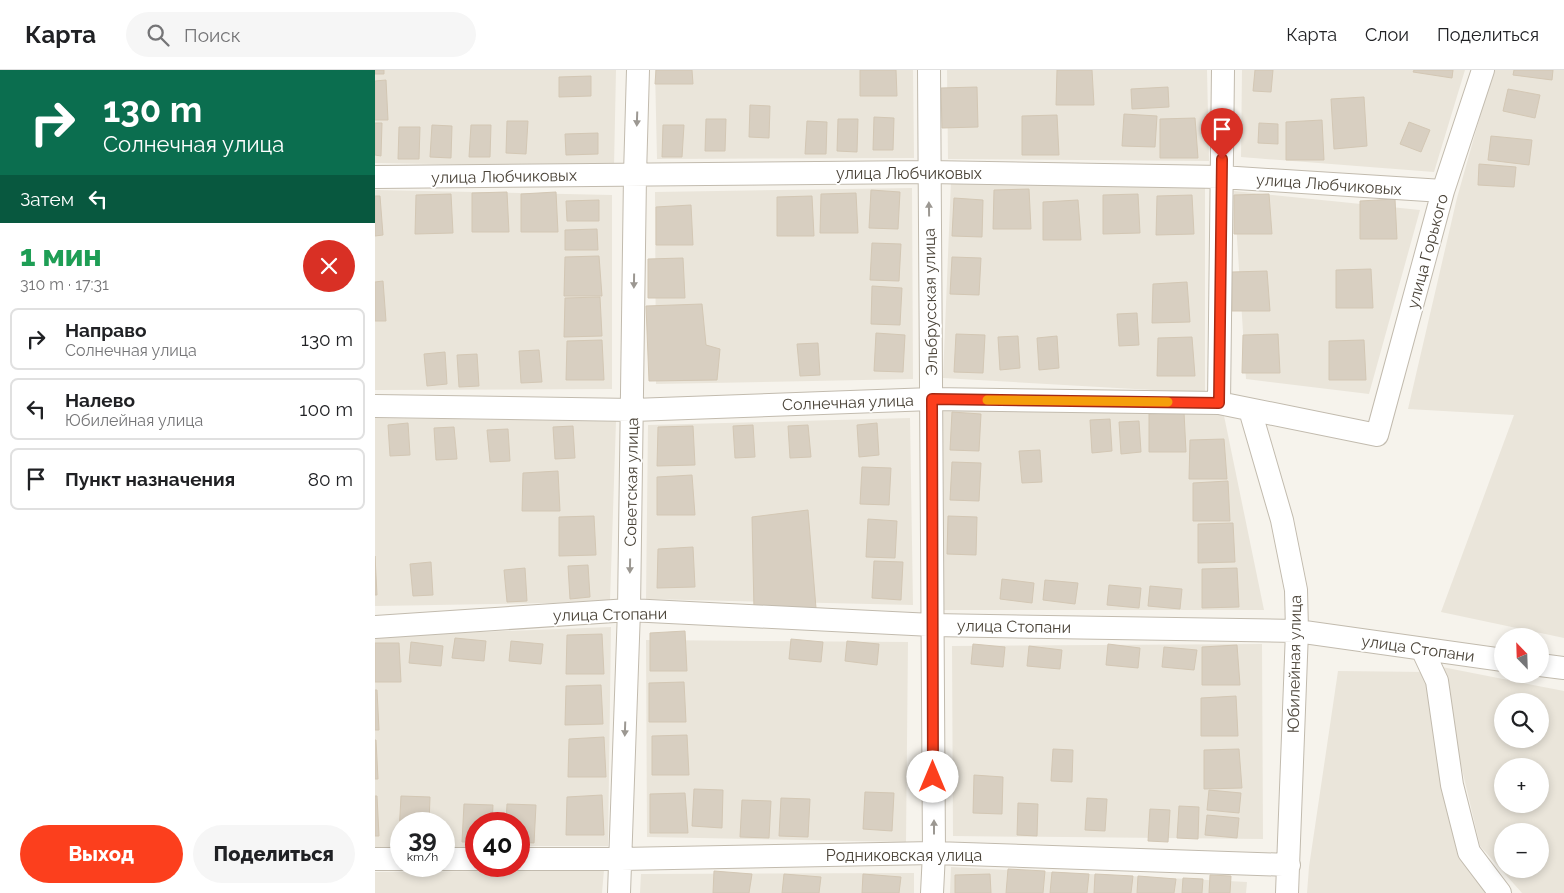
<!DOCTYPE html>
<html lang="ru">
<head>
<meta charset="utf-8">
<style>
	:root { --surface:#fff; --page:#f6f6f6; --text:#202124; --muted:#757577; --line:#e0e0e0; --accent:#fc3f1d }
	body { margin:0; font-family:Raleway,sans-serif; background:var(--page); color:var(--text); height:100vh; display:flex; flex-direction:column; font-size:19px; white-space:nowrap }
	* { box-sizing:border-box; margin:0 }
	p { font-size:16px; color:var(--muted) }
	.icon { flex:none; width:28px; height:28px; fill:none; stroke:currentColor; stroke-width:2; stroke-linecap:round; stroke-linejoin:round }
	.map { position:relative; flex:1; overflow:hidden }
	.details { display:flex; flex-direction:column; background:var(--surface); width:375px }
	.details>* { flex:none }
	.banner { background:#0b6e4f; color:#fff; overflow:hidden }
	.needle { width:32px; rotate:337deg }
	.fabs { position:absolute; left:1119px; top:558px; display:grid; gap:10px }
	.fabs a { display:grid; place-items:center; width:55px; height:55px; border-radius:50%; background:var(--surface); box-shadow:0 2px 8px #0003; font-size:25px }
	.speed { position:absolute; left:15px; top:742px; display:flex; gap:10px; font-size:25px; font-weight:700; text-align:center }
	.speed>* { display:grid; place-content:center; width:65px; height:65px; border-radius:50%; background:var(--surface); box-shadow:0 2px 8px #0003; line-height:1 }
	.speed small { font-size:12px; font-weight:400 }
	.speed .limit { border:8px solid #d22; background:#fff; color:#111 }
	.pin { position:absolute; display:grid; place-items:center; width:42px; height:42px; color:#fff; margin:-51px -21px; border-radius:50% 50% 50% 0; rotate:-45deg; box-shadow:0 0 5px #0007 }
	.pin .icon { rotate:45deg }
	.me { position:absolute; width:55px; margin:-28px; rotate:0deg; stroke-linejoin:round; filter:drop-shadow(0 0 4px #0008) }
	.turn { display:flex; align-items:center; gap:18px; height:105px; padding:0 20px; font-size:22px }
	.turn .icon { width:65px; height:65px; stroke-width:2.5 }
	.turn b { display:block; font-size:35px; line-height:42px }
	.then { display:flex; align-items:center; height:48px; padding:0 20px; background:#0003; gap:10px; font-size:19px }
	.round { display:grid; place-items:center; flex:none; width:52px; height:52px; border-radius:26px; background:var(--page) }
	.head { display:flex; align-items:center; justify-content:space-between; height:85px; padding:0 20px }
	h1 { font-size:30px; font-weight:800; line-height:38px; color:#1e9e55 }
	.primary-button { display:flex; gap:10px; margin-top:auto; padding:10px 20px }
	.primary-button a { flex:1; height:58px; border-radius:30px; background:var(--accent); color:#fff; font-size:20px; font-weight:800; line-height:58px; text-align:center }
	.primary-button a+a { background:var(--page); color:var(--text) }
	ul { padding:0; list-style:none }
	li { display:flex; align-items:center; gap:15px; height:62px; margin:0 10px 8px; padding:0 10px; border:2px solid var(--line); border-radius:8px }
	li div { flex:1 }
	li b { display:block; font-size:19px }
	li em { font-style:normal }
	header { display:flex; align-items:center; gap:30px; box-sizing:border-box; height:70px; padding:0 25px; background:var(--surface); border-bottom:1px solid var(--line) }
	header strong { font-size:24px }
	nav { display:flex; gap:28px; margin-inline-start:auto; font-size:18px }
	.search { width:350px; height:45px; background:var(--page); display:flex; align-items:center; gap:12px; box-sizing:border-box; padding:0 18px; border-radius:28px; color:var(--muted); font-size:19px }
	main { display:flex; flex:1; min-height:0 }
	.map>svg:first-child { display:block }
</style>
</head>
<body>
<header>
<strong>Карта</strong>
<div class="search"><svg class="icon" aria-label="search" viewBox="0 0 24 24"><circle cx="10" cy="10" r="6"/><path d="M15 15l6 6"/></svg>Поиск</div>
<nav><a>Карта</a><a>Слои</a><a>Поделиться</a></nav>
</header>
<main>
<section class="details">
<div class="banner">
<div class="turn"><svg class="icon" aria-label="right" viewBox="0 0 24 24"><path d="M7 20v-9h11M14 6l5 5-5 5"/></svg><div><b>130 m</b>Солнечная улица</div></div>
<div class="then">Затем<svg class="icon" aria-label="left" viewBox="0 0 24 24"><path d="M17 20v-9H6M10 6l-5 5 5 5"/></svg></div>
</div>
<div class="head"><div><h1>1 мин</h1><p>310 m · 17:31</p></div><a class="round" style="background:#d93025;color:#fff"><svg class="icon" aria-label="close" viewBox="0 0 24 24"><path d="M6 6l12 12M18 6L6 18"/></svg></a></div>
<ul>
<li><svg class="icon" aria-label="right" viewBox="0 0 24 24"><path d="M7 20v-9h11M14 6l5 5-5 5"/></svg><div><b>Направо</b><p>Солнечная улица</p></div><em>130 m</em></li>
<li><svg class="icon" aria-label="left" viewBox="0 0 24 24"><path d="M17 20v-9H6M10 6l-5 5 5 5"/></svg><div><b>Налево</b><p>Юбилейная улица</p></div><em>100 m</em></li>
<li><svg class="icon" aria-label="arrive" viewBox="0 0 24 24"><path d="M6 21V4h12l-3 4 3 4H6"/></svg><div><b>Пункт назначения</b></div><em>80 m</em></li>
</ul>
<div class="primary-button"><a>Выход</a><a>Поделиться</a></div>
</section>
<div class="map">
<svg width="1189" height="823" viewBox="0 0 1189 823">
	<rect width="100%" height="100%" fill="#f6f3ec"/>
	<path fill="#eae5da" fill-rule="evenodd" d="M0,0H241L239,97L0,93Z
		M280,0H538L539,88L282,89Z
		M572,0H832L834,91L573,89Z
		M867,0H1090L1059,102L866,87Z
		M1118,0H1189V568L1066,542L1139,345L1033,339L1082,128Z
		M576,111L830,117V323L568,308Z
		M537,118L538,309L281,314L280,122Z
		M0,120L237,125V319L0,320Z
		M859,121L1045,140L994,324L871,309Z
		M560,334L847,336L889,540H564Z
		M0,348L241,351L235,532L0,536Z
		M535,348L538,535L271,529L273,355Z
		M236,557L233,776H144V754H101V777H69V754H26V777H0V566Z
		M271,570L533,572L531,772L272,767Z
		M887,574L888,769L578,766L577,576Z
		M1067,597L1189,621V823H1147L1105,776L1086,695ZM1128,631H1165V669H1128ZM1128,696H1165V734H1128ZM1128,761H1165V799H1128Z
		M963,601L1050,602L1114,823H932L934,797Z
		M576,797L872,812L871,823H575Z
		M229,800L227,823H0V802Z
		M539,803V823H265L266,804Z"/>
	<path fill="#d8cfc1" stroke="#d3c7b4" d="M0,0H9V4H0Z
		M281,0H317L318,14H280Z
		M485,0H521L522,26H485Z
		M682,0H717L719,35H681Z
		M880,0H898L896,22L878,21Z
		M1039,0H1078L1077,8L1038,2Z
		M1139,0H1178L1177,10L1138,5Z
		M216,6V26L184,27V7Z
		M11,10L13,50H0V11Z
		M602,17L603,57L567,58L566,18Z
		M793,17L794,37L757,39L756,19Z
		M1133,19L1165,25L1160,48L1128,41Z
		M989,27L992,76L959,79L956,29Z
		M375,35L395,36L394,68L374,67Z
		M749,44L782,46L780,77L747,76Z
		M682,45L684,85H647V46Z
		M499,47L519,48L518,80H498Z
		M820,48L823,88H785V49Z
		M331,49H351L350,81H330Z
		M463,49H483L482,82L462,81Z
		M947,50L949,90H911V52Z
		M132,51H153L151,84L131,83Z
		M432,51L452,52L451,84H430Z
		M1034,52L1055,60L1046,82L1025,74Z
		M0,53H7L6,86L0,85Z
		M884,53L903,54V74L883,73Z
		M57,55L77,56L76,88L55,87Z
		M96,55H116L115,87H94Z
		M288,55H309L307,87H287Z
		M24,57H45L44,89H23Z
		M223,63V84L191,85L190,64Z
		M1116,66L1157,70L1154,95L1113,90Z
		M1104,94L1141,97L1139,117L1103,115Z
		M654,119L656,159H618L619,120Z
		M496,120L525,122L523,159L494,158Z
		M132,122L134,162H97V123Z
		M181,122L183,162H146V124Z
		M481,123L483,163H445L446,124Z
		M76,124L78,163L40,164L41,125Z
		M763,124L765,163L728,164V125Z
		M894,124L897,164H859V125Z
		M817,125L819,164L781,165L782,126Z
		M0,126H5L8,165L0,166Z
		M437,126L439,166H402V127Z
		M579,128L608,130L607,167L577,166Z
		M1020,129L1022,169H985V131Z
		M224,130V151H192L191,131Z
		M703,130L706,170H668V132Z
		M316,135L318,175H281V137Z
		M222,159L223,180H190V160Z
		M497,173L526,174L524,211L495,210Z
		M224,186L227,226H189L190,187Z
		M577,187L606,188L604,225L575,224Z
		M308,188L310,228H273V189Z
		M996,199L998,238H961V200Z
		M892,201L895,241H857V202Z
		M8,211L11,251H0V212Z
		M812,212L815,252L777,253L778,214Z
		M497,216L527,218L525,255L496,254Z
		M225,227L227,266L189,267L190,228Z
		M327,234L331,275L345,279L342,310L274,311L271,236Z
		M762,243L764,275L744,276L742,244Z
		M501,263L530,265L528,302L499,301Z
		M581,264L610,265L608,303L579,302Z
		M903,264L905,303H867L868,265Z
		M643,266L645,298L625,300L623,267Z
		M682,266L684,298L664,300L662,268Z
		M817,267L820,306H782L783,268Z
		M227,270L229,310H191L192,271Z
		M989,270L991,310H954V271Z
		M443,273L445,305L425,306L422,274Z
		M164,280L167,312L146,313L144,281Z
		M70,282L72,314L52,316L49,284Z
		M102,284L104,316L84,317L82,285Z
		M577,342L606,344L604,381L575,380Z
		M809,342L811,382H774V344Z
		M735,349L737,381L717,383L715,350Z
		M764,351L766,382L746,384L744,352Z
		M33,353L35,385L15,386L13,355Z
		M502,353L504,385L484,387L482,355Z
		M378,355L380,387L360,388L358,356Z
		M433,355L436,387L415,388L413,356Z
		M198,356L200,388L180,389L178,357Z
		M318,356L320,395L282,396L283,357Z
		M79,357L82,389L61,390L59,358Z
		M133,359L135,391L115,392L112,360Z
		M849,369L852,409H814L815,370Z
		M665,380L667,412L647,413L644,381Z
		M577,392L606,393L604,431L575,430Z
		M487,397L516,398L514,435L485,434Z
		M183,401L185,441H147L148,403Z
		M317,405L320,445H282V407Z
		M853,411L855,451H818V413Z
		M433,440L441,538L379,540L377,447Z
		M219,446L221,485L184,486V447Z
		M573,446L602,447L601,485L572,484Z
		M493,449L522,451L520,488L491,487Z
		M858,453L860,492L823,493V454Z
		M318,477L320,517L282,518L283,479Z
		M0,486L2,525H0Z
		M499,491L528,492L526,530L497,528Z
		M56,492L58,525L38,526L35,494Z
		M213,495L215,527L195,529L193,496Z
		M150,498L152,531L132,532L129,500Z
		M862,498L864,537L827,538V499Z
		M627,509L659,513L657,533L625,529Z
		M670,510L703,513L700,534L668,530Z
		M734,515L766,518L764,538L732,535Z
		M775,516L807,519L805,539L773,536Z
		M310,561L312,601H275V563Z
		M227,564L229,604H191L192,565Z
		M80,568L111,571L109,591L77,588Z
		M416,569L448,572L446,592L414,589Z
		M136,571L168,574L166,594L134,591Z
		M472,571L504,574L502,595L470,591Z
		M36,572L68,576L66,596L34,593Z
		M0,573H24L26,612H0Z
		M598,574L630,577L628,597L596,594Z
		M733,574L765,578L763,598L731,595Z
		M862,575L865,615H827V577Z
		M654,576L687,580L685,599L652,596Z
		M789,577L822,580L819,600L787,597Z
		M309,612L311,652H274V613Z
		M226,615L228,654L190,655L191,616Z
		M0,620H2L4,660H0Z
		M861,626L863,666H826V628Z
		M312,665L314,705H277V666Z
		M229,667L231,707H193L194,669Z
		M0,670H1L3,709H0Z
		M678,679L698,680L697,712L676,711Z
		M864,679L867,718L829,719V680Z
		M599,705L628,707L627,744L598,743Z
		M319,719L348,720L347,758L317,756Z
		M834,720L866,723L864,743L832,740Z
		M490,722L519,723L517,761L488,759Z
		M310,723L313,763H275V724Z
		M227,725L229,765H191L192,727Z
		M0,726H2L4,766H0Z
		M26,726L55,727L54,754H26V764H24Z
		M406,728L435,729L433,767L404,766Z
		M712,728L732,729L730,761L710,760Z
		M367,730L396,731L394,768L365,767Z
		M643,733L663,734L662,766L642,765Z
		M89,734L118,735L117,754H101V772H87Z
		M132,734L161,735L159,773L144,772V754H131Z
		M804,736L824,737L823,769L802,768Z
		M775,739L795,740L793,772L773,771Z
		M832,745L864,748L862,768L830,765Z
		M633,799L670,801L668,823H631Z
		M339,801L377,804L374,823H338Z
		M677,802L714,804L712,823H675Z
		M409,804L446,807L444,823H407Z
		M488,804L526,807L524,823H487Z
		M615,804L616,823H580V805Z
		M720,804L758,806L756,823H719Z
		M835,805L856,806L855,823H834Z
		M763,806L801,809L799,823H762Z
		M808,808L828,809L827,823H807Z"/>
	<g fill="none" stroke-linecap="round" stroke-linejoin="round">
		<defs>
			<path id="minor" d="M554,0L559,783L557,823
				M0,107L553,102L846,107L1068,121
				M844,333L848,0
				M0,336L258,340L557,329L844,333L1002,365L1068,121L1108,0
				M875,340L907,450L921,520L922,561L912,823
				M0,557L254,540L557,555L922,561L1128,590
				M1047,579L1062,611L1077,715L1094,782L1125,823
				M1165,595L1189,598
				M0,789H26
				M69,789H101
				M144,789H246L559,783L914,795
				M244,823L254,540L260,105L263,0"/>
		</defs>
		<use href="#minor" stroke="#c2bbae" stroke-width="24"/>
		<use href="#minor" stroke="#fff" stroke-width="22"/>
	</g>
	<defs><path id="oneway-solid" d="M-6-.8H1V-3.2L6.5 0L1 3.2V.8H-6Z" transform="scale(1.25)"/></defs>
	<g fill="#9c9892">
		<use href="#oneway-solid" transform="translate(262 49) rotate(92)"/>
		<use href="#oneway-solid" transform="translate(554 139) rotate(-91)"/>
		<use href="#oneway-solid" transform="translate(259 211) rotate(91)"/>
		<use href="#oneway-solid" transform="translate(255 496) rotate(91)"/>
		<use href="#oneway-solid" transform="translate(250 659) rotate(92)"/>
		<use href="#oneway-solid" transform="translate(559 757) rotate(-90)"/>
	</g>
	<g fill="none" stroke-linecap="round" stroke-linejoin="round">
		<defs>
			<path id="route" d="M558,707L557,329L844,333L847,89"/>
		</defs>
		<use href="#route" stroke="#a42913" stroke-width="12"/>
		<use href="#route" stroke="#fc3f1d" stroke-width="9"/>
		<path stroke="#f59e0b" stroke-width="9" d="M612,330L793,332"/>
	</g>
	<g text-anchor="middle" stroke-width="4" stroke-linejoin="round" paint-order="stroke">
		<g font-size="16" fill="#4b4439" stroke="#fff">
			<text x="534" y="109">улица Любчиковых</text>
			<text transform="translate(129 106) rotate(-1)" y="6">улица Любчиковых</text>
			<text transform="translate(954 114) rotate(4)" y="6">улица Любчиковых</text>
			<text transform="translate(1052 181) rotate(-75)" y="6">улица Горького</text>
			<text transform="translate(555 232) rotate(-91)" y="6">Эльбрусская улица</text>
			<text transform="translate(473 332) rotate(-2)" y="6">Солнечная улица</text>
			<text transform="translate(256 412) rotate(-89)" y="6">Советская улица</text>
			<text transform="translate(235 544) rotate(-1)" y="6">улица Стопани</text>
			<text transform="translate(639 556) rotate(1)" y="6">улица Стопани</text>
			<text transform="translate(1043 578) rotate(8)" y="6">улица Стопани</text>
			<text transform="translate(919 594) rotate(-89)" y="6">Юбилейная улица</text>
			<text x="529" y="791">Родниковская улица</text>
		</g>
	</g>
</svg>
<div class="fabs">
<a><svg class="needle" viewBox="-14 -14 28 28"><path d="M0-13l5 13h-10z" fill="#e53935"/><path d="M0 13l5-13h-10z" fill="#757577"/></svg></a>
<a><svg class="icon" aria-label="search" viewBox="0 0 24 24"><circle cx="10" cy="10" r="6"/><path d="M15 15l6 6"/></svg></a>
<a>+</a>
<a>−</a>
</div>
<div class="speed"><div>39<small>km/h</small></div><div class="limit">40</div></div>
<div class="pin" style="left:847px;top:89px;background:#d93025"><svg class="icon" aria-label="arrive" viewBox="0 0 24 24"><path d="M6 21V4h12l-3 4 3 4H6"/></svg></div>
<svg class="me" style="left:558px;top:707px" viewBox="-20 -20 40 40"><circle r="19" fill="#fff"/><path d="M0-13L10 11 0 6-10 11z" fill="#fc3f1d"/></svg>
</div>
</main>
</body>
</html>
